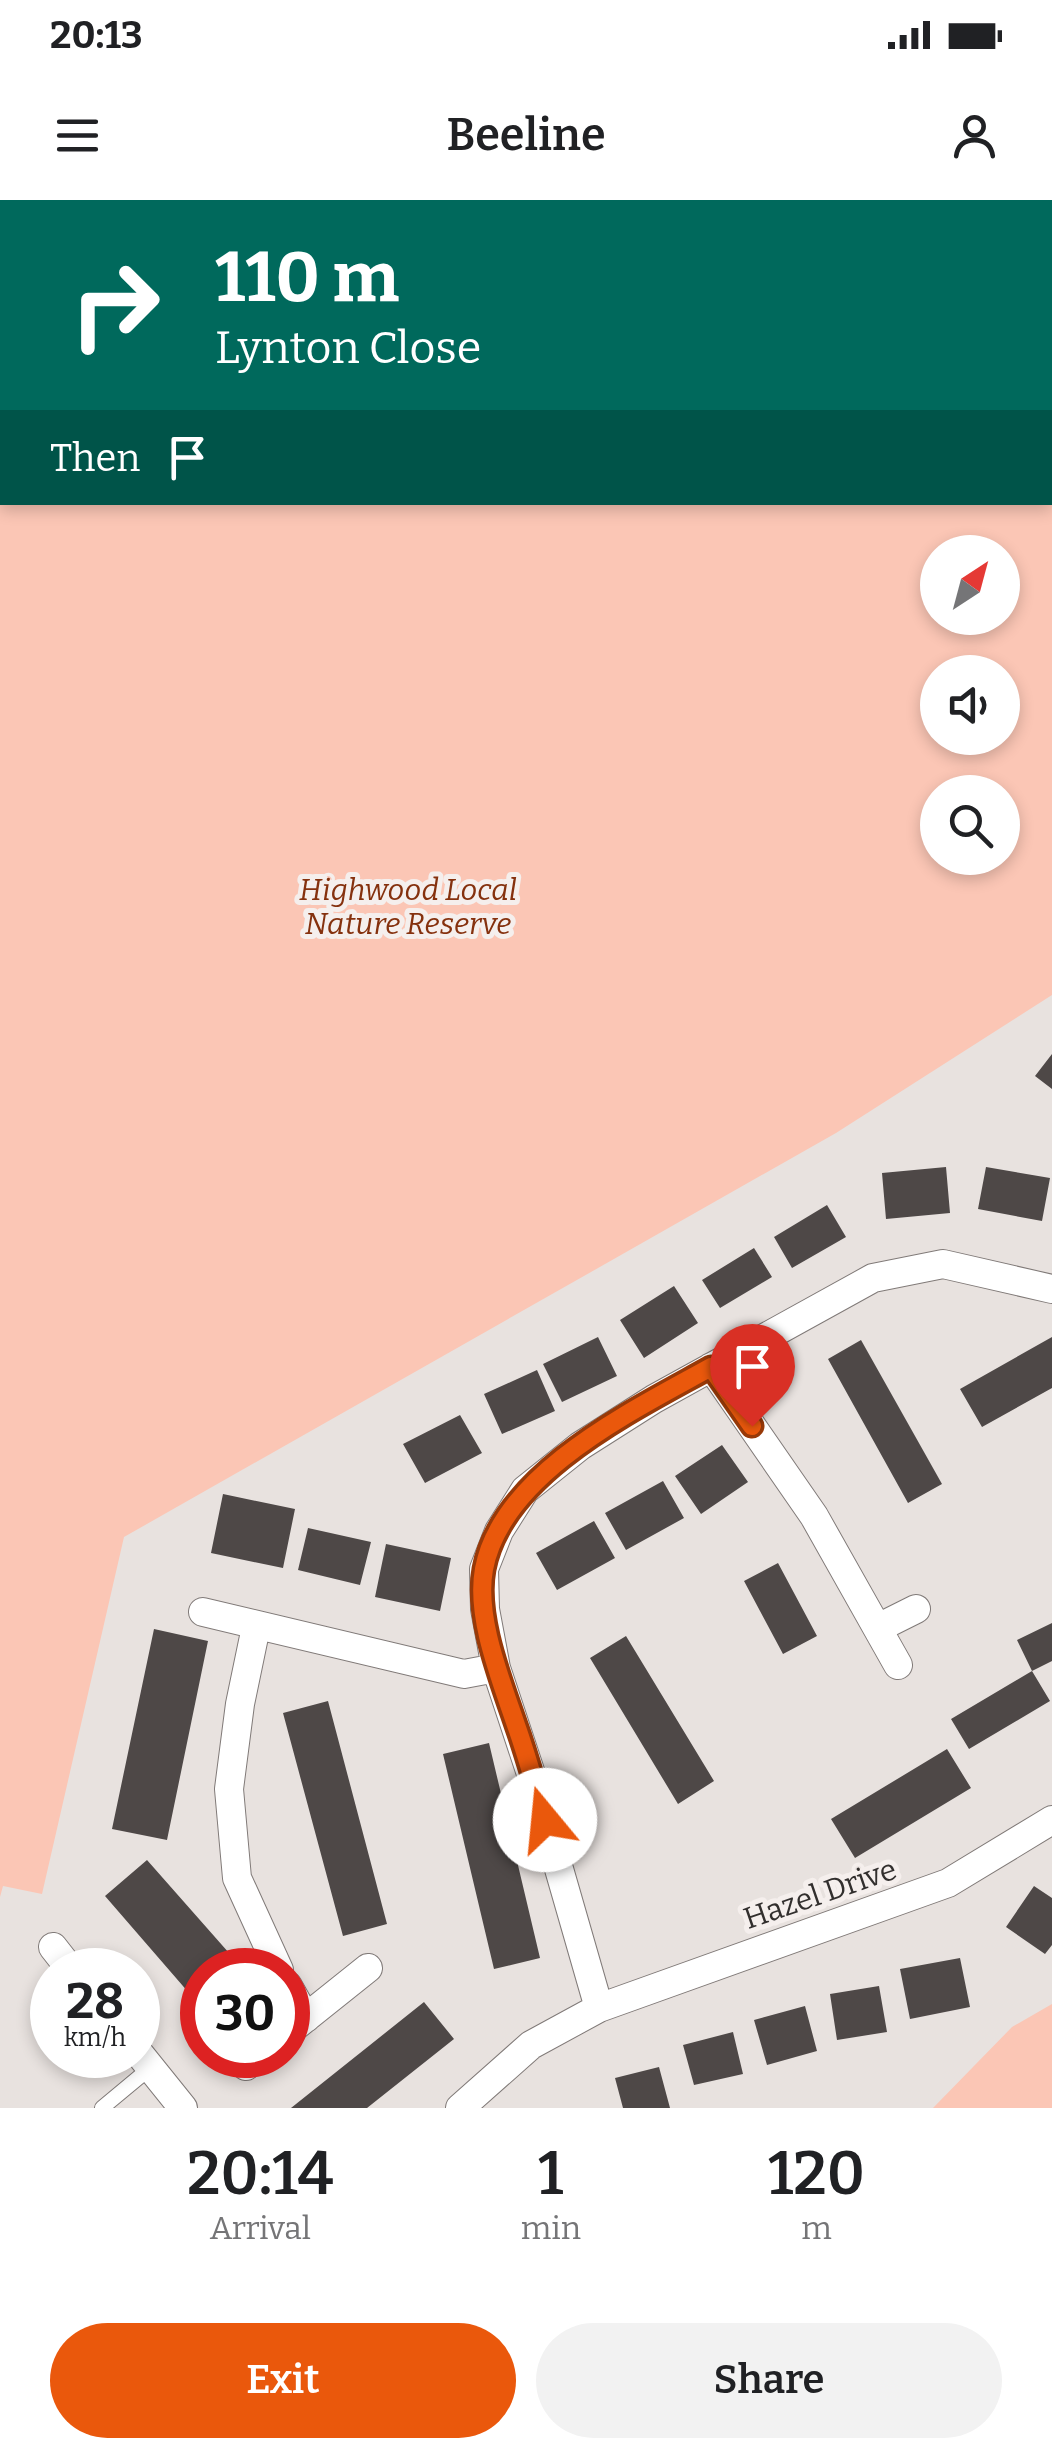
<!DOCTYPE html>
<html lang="en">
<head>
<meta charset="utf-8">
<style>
	:root { --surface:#fff; --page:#f2f2f2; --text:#202124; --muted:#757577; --accent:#ea580c }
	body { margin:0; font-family:Bitter,serif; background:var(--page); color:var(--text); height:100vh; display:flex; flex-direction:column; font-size:38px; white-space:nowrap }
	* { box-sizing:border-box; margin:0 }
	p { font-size:32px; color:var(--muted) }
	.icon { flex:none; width:55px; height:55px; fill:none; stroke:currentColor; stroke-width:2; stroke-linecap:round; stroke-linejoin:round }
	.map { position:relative; height:1908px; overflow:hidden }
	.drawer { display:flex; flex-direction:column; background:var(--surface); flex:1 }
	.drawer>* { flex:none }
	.hud { position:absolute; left:0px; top:0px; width:1052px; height:305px; box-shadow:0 5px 15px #0003; background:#00695c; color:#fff; overflow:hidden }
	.needle { width:65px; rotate:36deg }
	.controls { position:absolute; left:920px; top:335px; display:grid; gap:20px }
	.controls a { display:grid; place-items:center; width:100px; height:100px; border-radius:50%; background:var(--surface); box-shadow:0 5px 15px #0003; font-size:50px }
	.speed { position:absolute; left:30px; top:1748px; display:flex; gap:20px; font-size:50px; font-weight:700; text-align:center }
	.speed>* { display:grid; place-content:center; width:130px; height:130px; border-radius:50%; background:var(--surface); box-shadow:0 5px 15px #0003; line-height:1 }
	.speed small { font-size:25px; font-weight:400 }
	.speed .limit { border:15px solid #d22; background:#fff; color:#111 }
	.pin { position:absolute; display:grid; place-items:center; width:85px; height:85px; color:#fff; margin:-102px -42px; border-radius:50% 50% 50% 0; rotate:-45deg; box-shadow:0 0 10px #0007 }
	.pin .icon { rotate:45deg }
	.me { position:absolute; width:110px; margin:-55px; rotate:343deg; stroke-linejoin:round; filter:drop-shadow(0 0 8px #0008) }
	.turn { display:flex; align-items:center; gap:35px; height:210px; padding:0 50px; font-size:45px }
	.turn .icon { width:130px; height:130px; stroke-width:2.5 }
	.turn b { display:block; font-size:70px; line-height:85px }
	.then { display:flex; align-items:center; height:95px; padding:0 50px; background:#0003; gap:20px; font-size:38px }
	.eta { display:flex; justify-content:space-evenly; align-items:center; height:170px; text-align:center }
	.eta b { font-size:60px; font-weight:600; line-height:70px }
	.cta { display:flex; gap:20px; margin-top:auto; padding:20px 50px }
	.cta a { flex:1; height:115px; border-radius:60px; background:var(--accent); color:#fff; font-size:40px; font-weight:600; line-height:115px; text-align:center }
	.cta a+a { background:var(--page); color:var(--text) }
	.status { display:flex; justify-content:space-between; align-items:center; height:70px; padding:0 50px; background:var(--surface); direction:ltr }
	.status svg { height:28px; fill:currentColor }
	header { display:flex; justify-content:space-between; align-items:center; height:130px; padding:0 50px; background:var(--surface); font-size:45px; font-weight:600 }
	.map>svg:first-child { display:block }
</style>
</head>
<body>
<div class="status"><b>20:13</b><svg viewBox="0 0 49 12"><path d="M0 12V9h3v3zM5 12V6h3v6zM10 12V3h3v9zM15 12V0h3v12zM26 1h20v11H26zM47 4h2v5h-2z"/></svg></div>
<header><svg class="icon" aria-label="menu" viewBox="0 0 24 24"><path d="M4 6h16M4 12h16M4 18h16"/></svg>Beeline<svg class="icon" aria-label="person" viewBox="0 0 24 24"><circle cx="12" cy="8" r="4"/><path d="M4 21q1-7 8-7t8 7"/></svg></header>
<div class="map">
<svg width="1052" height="1908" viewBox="0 0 1052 1908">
	<rect width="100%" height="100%" fill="#e8e2df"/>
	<path fill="#fbc6b5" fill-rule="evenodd" d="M0,0H1052V795L836,933L124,1337L42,1694L3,1686L0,1697ZM2,2H1050V302H2ZM938,352H1002V418H938ZM938,472H1002V538H938ZM938,592H1002V658H938Z
		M1052,1804V1908H933L1012,1827Z"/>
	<path fill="#4e4847" d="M1052,854V889L1035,876Z
		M946,967L950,1013L886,1019L882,973Z
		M986,967L1050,978L1042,1021L978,1009Z
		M827,1005L846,1037L792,1068L774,1037Z
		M754,1048L772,1077L720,1108L702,1080Z
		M674,1086L698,1123L644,1158L620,1120Z
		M598,1137L617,1176L562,1202L543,1164Z
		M1052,1137V1188L982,1227L960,1189Z
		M861,1140L942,1284L908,1303L828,1159Z
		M537,1170L555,1211L502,1234L484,1194Z
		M460,1215L482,1253L425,1283L403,1244Z
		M722,1245L748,1282L701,1314L675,1276Z
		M663,1281L684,1318L626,1350L605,1313Z
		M223,1294L295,1309L283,1368L211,1353Z
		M594,1321L615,1358L557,1390L536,1353Z
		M308,1328L371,1342L360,1385L298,1370Z
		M386,1344L451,1358L440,1411L375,1397Z
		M778,1363L817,1436L783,1454L744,1381Z
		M1052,1423V1461L1032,1471L1017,1440Z
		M154,1429L208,1441L167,1640L112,1629Z
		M626,1436L714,1581L678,1604L590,1458Z
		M1032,1471L1050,1501L969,1549L951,1519Z
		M328,1501L387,1724L343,1736L283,1513Z
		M489,1543L540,1758L494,1769L443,1554Z
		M947,1549L971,1588L855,1658L831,1619Z
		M147,1660L244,1770H202V1808L105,1696Z
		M1034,1686L1052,1698V1745L1045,1754L1006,1727Z
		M960,1758L970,1807L910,1819L900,1769Z
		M879,1786L887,1832L837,1840L830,1794Z
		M424,1802L454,1839L367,1908H291Z
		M805,1806L817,1851L767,1865L754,1820Z
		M733,1832L743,1874L694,1885L683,1845Z
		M659,1867L670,1908H623L615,1878Z"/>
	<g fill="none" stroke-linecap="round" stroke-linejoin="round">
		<defs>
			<path id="service" d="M102,1908L150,1868"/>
			<path id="minor" d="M711,1167L814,1316L898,1465
				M203,1412L464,1474L496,1468
				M256,1427L240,1504L229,1589L237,1678L279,1770
				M878,1428L916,1409
				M53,1747L71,1770
				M288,1786L306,1818
				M599,1808L536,1589L496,1468L485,1409L484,1369L499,1331L525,1290L580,1246L654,1199L873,1078L943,1064L1052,1089
				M288,1832L368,1768
				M138,1852L183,1908
				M246,1866L259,1855
				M460,1908L531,1845L599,1808L948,1683L1052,1620"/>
		</defs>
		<use href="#service" stroke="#807a78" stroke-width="16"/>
		<use href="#minor" stroke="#807a78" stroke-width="30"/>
		<use href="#service" stroke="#fff" stroke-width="14"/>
		<use href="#minor" stroke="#fff" stroke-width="28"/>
	</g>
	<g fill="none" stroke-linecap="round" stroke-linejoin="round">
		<defs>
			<path id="route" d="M545,1620C536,1588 527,1556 516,1525C501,1480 475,1417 484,1369C502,1273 634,1210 711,1167L752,1226"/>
		</defs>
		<use href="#route" stroke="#983908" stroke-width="25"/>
		<use href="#route" stroke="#ea580c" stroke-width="18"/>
	</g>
	<g text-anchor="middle" stroke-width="10" stroke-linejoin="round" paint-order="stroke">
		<g font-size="30" font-style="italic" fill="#85310e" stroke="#f5efed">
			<text x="408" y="700">Highwood Local<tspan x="408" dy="34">Nature Reserve</tspan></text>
		</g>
		<g font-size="30" fill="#322f2e" stroke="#f5efed">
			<text transform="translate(820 1694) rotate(-19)" y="10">Hazel Drive</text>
		</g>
	</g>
</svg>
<div class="controls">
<a><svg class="needle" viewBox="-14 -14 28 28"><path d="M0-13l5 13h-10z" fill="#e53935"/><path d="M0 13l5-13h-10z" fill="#757577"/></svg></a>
<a><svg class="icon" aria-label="sound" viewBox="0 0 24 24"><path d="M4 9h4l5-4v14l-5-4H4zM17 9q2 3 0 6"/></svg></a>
<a><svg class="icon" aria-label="search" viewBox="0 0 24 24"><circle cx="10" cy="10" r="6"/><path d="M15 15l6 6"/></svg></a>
</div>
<div class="speed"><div>28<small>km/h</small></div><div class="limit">30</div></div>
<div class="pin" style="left:752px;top:1226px;background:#d93025"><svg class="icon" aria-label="arrive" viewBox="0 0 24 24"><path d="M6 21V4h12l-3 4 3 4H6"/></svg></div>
<svg class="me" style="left:545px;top:1620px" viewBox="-20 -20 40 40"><circle r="19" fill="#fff"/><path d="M0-13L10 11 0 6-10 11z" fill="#ea580c"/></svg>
<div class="hud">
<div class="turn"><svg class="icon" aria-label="right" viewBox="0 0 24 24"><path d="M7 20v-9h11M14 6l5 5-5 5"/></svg><div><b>110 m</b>Lynton Close</div></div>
<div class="then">Then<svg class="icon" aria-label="arrive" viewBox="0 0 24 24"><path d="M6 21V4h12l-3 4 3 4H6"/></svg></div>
</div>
</div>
<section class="drawer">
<div class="eta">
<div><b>20:14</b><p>Arrival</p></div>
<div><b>1</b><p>min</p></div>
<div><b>120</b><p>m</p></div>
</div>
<div class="cta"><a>Exit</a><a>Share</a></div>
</section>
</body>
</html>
